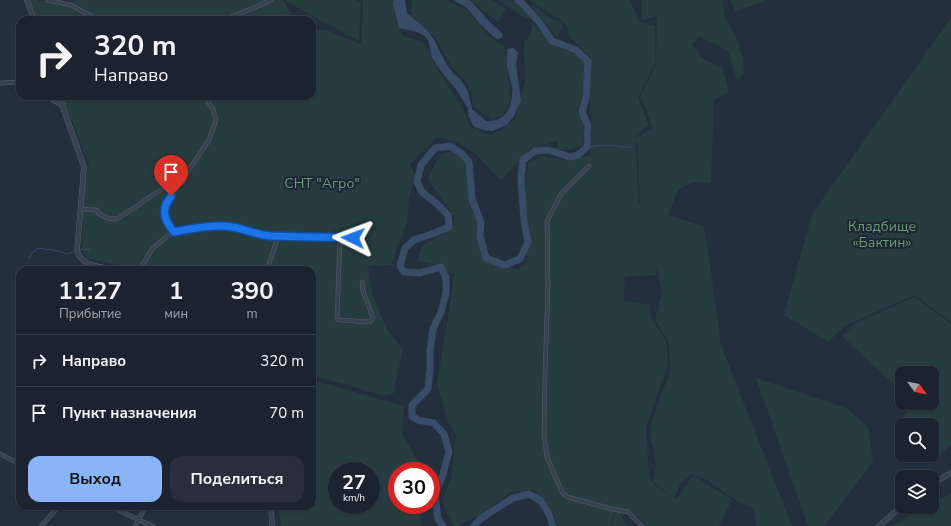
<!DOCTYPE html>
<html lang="ru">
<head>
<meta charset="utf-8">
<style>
	:root { --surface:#1b232e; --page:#282f3a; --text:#f1f3f6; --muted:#a0a4aa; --line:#39404a; --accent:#8ab4f8 }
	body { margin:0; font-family:"Nunito Sans",sans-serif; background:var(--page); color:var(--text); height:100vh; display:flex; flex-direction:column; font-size:15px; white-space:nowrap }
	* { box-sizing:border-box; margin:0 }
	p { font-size:13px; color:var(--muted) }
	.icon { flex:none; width:22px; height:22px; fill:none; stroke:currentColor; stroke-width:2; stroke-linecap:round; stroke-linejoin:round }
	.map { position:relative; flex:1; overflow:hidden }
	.panel { position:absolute; left:16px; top:266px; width:300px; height:244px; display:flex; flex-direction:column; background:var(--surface); border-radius:12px; box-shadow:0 1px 3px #0004,0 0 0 1px var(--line) }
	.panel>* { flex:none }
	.top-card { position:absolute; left:16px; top:16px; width:300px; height:84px; border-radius:12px; box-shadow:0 1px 3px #0004,0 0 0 1px var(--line); background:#1b232e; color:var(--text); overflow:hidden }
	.needle { width:26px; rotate:123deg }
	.buttons { position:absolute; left:895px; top:366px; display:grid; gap:8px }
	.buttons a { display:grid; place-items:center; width:44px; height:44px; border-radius:8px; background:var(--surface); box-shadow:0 1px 3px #0004,0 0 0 1px var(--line); font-size:20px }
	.speed { position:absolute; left:328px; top:462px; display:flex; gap:8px; font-size:20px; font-weight:700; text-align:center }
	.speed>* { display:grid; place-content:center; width:52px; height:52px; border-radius:50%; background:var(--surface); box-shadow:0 1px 3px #0004,0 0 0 1px var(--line); line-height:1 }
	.speed small { font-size:10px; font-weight:400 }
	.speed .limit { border:6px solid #d22; background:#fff; color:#111 }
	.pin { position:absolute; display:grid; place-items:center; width:34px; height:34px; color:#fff; margin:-41px -17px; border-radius:50% 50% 50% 0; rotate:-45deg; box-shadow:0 0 4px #0007 }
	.pin .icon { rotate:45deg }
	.me { position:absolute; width:44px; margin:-22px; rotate:273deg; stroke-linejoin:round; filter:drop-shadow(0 0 3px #0008) }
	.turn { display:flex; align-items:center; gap:14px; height:84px; padding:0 12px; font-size:18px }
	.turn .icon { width:52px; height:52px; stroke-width:2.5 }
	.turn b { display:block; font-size:28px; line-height:34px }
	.eta { display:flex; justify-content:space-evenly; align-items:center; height:68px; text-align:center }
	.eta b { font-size:24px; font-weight:700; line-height:28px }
	.button { display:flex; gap:8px; margin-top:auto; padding:8px 12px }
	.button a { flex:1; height:46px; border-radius:12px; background:var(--accent); color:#111; font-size:16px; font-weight:700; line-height:46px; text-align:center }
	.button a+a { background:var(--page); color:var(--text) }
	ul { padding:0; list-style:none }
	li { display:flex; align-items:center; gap:12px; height:52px; padding:0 12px; border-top:1px solid var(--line) }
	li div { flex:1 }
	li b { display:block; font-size:15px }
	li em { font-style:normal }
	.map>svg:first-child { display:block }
</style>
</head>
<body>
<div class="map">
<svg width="951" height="526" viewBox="0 0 951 526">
	<rect width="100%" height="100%" fill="#242f3e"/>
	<path fill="#263c3f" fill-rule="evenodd" d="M31,0H38L68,6L72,3L75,0H283L295,20H36L30,1Z
		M284,0H356L361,3L360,20L359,41Z
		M362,0H394L395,19L402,35L425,44L436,67L463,109L471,127L490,135L503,129L516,118L525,81L524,43L530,35L532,23L559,49L575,52L585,62L584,97L576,110L586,127L582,145L570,150L556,149L558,141L530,148L501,181L477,155L459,143L437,137L410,164L415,176L409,198L407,224L403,232L391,265L368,266L373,297L387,329L403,350L393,394L386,396L312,375V270H139L87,258L82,250L83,188L89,165L68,111L64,106L61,96H312V29L328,31L361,44L363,5Z
		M412,0H446L467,11L491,38L505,46V55L511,99L502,116L493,119L479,111L473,106L470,86L451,66L437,40L411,15Z
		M470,0H492L506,9L498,22Z
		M497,0H511L519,4L532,18L530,19L522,16L502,2Z
		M529,0H630L639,21L655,26V63L638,98L649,125L636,135V138L652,128L647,111L640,97L656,64L657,15L642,21V0H723L724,16L737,39L743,59L744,73L737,81L728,51L699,36L692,45L702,58L723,69L729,92L714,100L711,183L693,182L678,190L668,215L704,227L706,236L721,345L792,526H756L753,509L734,499L705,479L692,474L680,484L675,498L677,499L693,475L732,500L719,526H646L638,516L620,513L627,526H612L615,514L617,513H614L611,526H558L554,514L533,489L511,492L481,514L457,526H454L442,501L451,479L456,436L448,422L437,384L449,311L454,274L431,264L417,261L421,247L452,228L455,218L428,179L439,155L452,151L466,162L469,183L479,220L483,259L518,270L527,262L525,200L528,163L542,156L569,161L591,155L592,126L589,100L591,58L570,37L566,24ZM636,141L638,148L640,204L638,202ZM656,265L662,292L655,320L669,342L670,372L652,420L650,437L654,452L656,465L653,482L673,497L655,486L649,475L646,428L668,365L666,342L651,317L650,305L624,301L625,277L656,275Z
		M731,0H767L735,12Z
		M533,5L554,20L561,22L563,29L556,36L531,6Z
		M951,18V322L915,295L844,326L829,342L784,315L812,214Z
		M915,297L951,324V445L934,459L929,455H932V425H902L900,422L913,403H932V373H902V392L842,336L856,323Z
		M756,378L846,408L868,427L873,461L843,502L824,526H808Z
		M312,380L404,406L402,435L411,448L418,462V471H397V505H420L421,526H281L278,506H312ZM337,471H371V505H337Z
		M951,494V526H893L924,507H932V503Z"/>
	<path fill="#394c67" d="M394,0H405L407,13L427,30L435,41L440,52L447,65L455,75L460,79L465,86L468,92L472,109L486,121C503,121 510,113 512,96C512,93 513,90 512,87C509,72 504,65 508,49L513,48L518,52L516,64L521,100L514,116L507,125L492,131L484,130L474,127L468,115V108C463,102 460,94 455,88C447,78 438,69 432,57C430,52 430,44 427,39C422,31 407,30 399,28L393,5Z
		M453,0H469L472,2L491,23L500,31L503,35L501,38L498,39L495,38L479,23L466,7Z"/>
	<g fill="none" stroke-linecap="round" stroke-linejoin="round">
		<path stroke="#394c67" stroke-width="1" d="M587,147L604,145L607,146L616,145L621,147H632
			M80,250L86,249L90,250
			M29,258L31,254L38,248L58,251L67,254L73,252"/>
		<path stroke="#394c67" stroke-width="7" d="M443,526L438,519L435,494L442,477L449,452L444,434L434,423L418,420L412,416V405L428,389L430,369V351L433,329L441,312L446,293V278L441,267L420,273L404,272L400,266L405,248L414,240L432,234L449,227L448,215L437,204L422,192L417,182L421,165L435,148L450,146L462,154L469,162L472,199L481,222L480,236L486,258L505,265L520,259L528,242L524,221L521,178L523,160L535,151L548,150L570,157L578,155L587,147L588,126L582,112L586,98L588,61L576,50L552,41L540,23L521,2L518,0
			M474,526L480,519L513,498L529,494L541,501L549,514L553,526"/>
		<defs>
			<path id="minor" d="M47,0L71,5L98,20
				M223,20L258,6L271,0
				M0,83L18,82L20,83
				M45,96L63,106
				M589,166L561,194L547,221L548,286L545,373L544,435L547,457L562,492L567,497L612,509L628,512L642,526
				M81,209L97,210L98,213C106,218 110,220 119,218L184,174
				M174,232L170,227L165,215L166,206L177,187L209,140L216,120L213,109L204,96
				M340,237L337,319L340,320L370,322L373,318L363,291L362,282
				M139,270L153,248L165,238L174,232L187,230L219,226L231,227L250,232L270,235L353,238
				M267,270L277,240V236
				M0,454L20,464
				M110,506L139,520L153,526
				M41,526L59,506
				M135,526L146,506"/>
			<path id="tertiary" d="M27,0L34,20
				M59,96L84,167L77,250C78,253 79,257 82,259C89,267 107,268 117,270
				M932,484L951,473
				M271,506L272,526
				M879,526L902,506"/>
		</defs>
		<use href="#minor" stroke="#565f6c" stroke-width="4.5"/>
		<use href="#tertiary" stroke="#565f6c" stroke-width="5.5"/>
		<use href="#minor" stroke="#38414e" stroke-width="3.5"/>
		<use href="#tertiary" stroke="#38414e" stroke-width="4.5"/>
	</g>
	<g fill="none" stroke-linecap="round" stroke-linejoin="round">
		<defs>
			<path id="route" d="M171,196C170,199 167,202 166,205C162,215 168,225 174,232C189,229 217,224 232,227C245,229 257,235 271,236C298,237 326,237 353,238"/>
		</defs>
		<use href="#route" stroke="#114b97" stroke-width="10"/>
		<use href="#route" stroke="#1a73e8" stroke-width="7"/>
	</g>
	<g text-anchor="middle" stroke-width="4" stroke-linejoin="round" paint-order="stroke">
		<g font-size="14" fill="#6b9a76" stroke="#1d2633">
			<text x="322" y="188">СНТ "Агро"</text>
			<text x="882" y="231">Кладбище<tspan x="882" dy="16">«Бактин»</tspan></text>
		</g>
	</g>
</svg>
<div class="buttons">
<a><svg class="needle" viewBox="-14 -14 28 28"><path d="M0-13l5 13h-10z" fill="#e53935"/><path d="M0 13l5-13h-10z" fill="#a0a4aa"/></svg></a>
<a><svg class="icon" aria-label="search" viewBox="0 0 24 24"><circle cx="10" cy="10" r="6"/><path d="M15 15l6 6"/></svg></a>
<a><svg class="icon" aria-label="layers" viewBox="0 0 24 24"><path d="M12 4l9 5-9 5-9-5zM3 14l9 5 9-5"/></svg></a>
</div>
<div class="speed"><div>27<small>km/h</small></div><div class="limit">30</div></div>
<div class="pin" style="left:171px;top:196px;background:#d93025"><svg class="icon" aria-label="arrive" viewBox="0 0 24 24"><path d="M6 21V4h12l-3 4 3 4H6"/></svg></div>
<svg class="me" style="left:353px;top:238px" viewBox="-20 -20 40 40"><path d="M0-17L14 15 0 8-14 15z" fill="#1a73e8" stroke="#fff" stroke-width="4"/></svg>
<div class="top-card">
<div class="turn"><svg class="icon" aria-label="right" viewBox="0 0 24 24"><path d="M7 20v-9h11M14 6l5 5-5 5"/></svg><div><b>320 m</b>Направо</div></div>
</div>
<section class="panel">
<div class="eta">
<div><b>11:27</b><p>Прибытие</p></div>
<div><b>1</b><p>мин</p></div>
<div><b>390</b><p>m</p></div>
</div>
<ul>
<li><svg class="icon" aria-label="right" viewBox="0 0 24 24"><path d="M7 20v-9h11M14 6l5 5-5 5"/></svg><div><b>Направо</b></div><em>320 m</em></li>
<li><svg class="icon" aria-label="arrive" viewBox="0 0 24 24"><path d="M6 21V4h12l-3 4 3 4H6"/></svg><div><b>Пункт назначения</b></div><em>70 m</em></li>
</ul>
<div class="button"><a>Выход</a><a>Поделиться</a></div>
</section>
</div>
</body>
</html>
